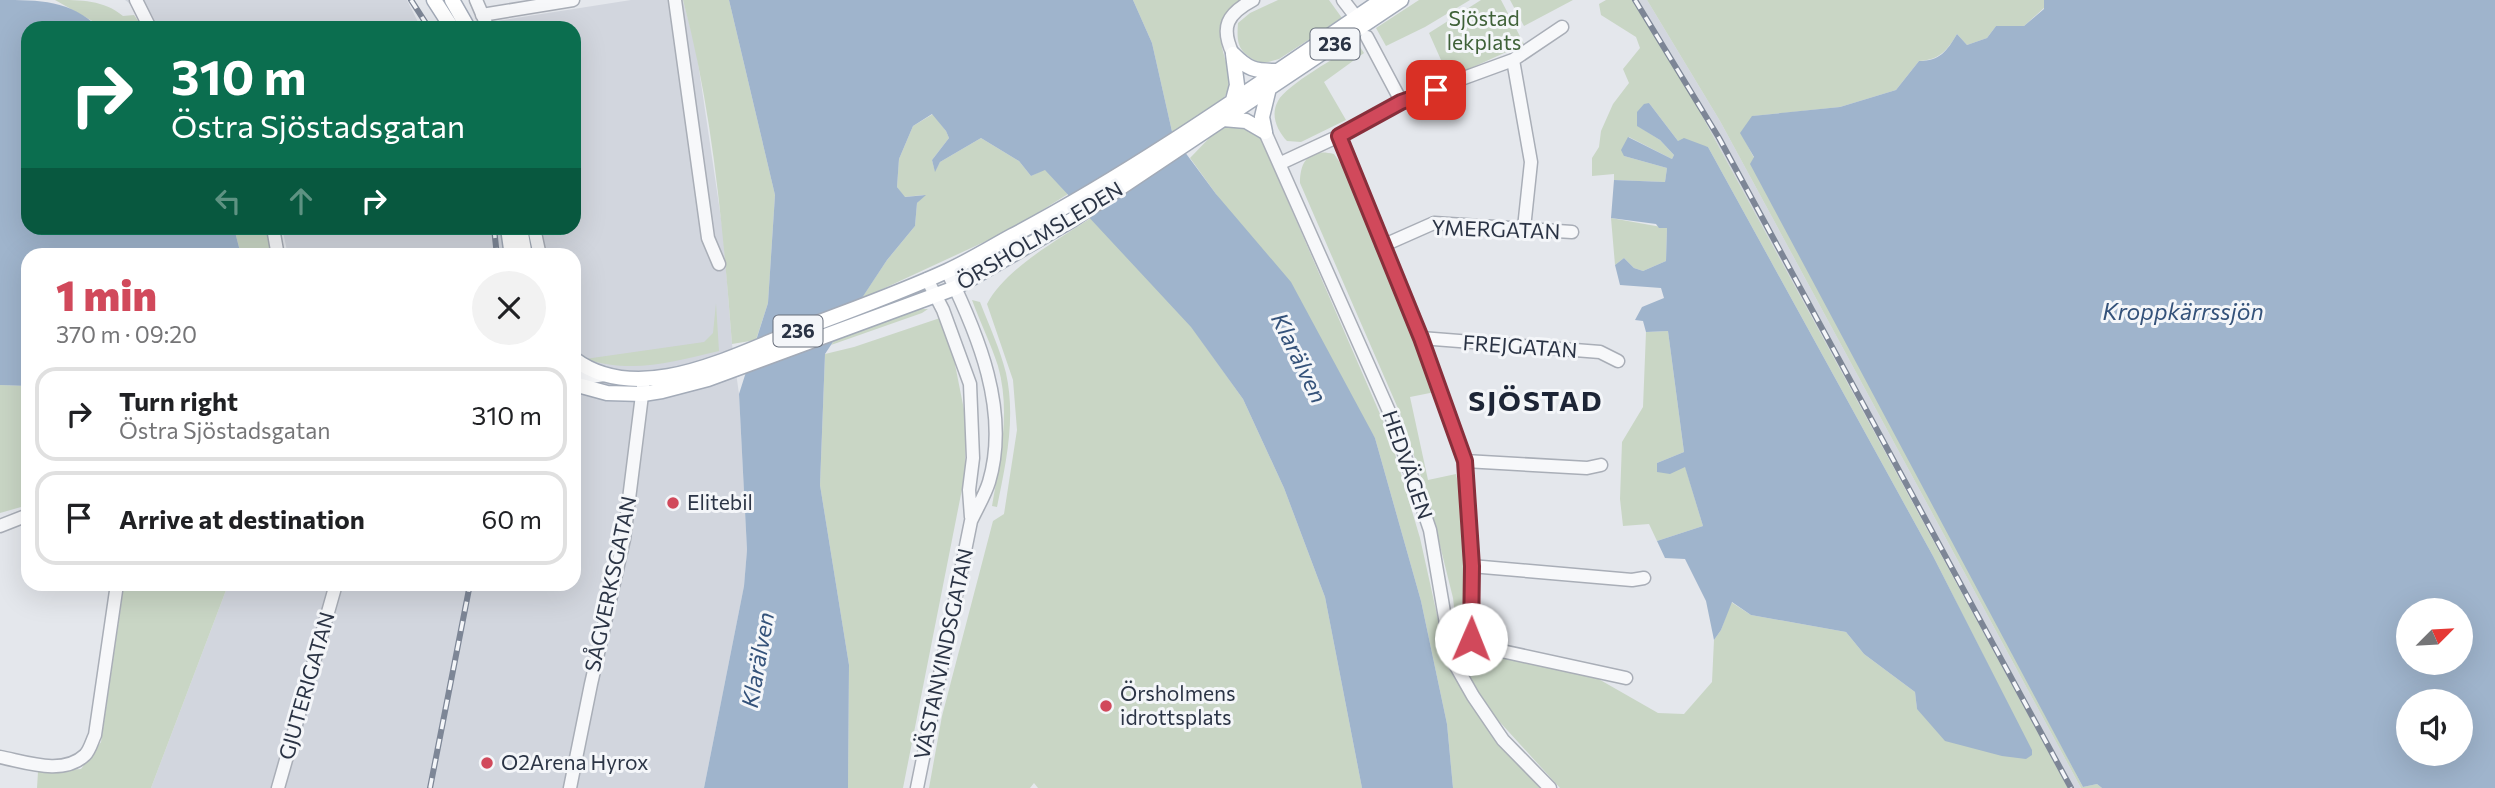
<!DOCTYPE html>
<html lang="en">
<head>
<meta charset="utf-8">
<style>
	:root { --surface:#fff; --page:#f2f2f2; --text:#202124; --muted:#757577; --line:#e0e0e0; --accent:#d1495b }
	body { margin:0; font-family:Commissioner,sans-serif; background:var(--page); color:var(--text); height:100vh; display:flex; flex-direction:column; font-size:26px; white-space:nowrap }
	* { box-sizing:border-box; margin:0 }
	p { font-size:23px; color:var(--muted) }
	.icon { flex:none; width:38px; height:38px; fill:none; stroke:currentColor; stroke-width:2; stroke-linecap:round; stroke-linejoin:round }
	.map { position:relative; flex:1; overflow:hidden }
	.drawer { position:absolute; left:21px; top:248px; width:560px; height:343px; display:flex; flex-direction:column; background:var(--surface); border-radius:21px; box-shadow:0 7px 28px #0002 }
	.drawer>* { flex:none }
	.hud { position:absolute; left:21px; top:21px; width:560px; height:214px; border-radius:21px; box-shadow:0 7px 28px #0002; background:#0b6e4f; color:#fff; overflow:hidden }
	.needle { width:46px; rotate:66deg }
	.buttons { position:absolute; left:2396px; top:598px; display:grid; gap:14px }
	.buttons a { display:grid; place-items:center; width:77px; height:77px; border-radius:50%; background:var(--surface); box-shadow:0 7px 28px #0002; font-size:35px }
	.pin { position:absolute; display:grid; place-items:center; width:60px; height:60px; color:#fff; margin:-30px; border-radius:14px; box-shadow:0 4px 10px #0006 }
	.me { position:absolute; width:77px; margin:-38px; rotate:1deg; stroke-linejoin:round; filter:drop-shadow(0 0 5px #0008) }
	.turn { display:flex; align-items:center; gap:24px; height:147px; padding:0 35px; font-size:32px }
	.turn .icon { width:91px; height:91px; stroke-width:2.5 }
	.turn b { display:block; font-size:49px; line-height:60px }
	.lanes { display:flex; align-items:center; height:66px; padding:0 35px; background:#0003; justify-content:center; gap:35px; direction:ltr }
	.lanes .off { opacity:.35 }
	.round { display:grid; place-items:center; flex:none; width:74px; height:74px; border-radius:37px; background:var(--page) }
	.headline { display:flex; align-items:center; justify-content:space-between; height:119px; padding:0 35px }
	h1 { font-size:42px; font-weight:800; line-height:52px; color:var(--accent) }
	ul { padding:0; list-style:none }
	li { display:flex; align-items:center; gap:21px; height:94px; margin:0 14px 10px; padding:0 21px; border:4px solid var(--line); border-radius:21px }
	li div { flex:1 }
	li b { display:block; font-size:26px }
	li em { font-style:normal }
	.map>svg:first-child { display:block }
</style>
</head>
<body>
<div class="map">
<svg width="2495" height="788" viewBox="0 0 2495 788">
	<rect width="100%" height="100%" fill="#e4e7ec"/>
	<path fill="#d2d6de" d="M125,0H407L421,28H162Z
		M631,0H683L696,49L723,232L732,344L739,394L747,550L744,586L704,788H151L228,585L574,584V256L288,255L282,228H574V28H452Z
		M1632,0H1647L1720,121L2081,788H2068L1694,101Z"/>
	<path fill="#c9d6c5" d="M55,0C81,0 104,0 123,16L134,15L143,28H99L94,22Z
		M683,0H729L775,195L768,303L756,340L732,344C723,229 713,112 683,0Z
		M1133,0H1240C1194,38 1247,67 1222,101C1213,113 1186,127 1173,136L1152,43Z
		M1278,0H1329L1342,18L1279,59L1261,64C1240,52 1236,48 1238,23L1250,13Z
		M1419,0H1470L1425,27L1386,46L1376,28Z
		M1481,0H1501L1524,44L1449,78L1429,33Z
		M1510,0H1573L1524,26Z
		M1606,0H1632L1694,101L2068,788H1560L1487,708L1472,681L1458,641L1453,598L1429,501L1400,413L1300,183C1300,160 1310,148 1334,154L1343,167L1435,392L1410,397L1428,480L1456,474L1463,507V627L1468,648L1595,677L1658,713L1684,714L1712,682L1714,640L1721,630L1731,602L1751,615L1846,632L1864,654L1915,692L1917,709L2032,755L2031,750L1933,556L1708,147L1678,141L1649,103L1638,126L1660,140L1674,155L1672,159L1629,137L1624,156L1667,168L1665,182L1614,180V174L1592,176V158L1599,147L1601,131L1613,104L1629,83L1623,69L1640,48L1636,37L1601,15L1599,4Z
		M1647,0H2044V8L2024,26H1996L1987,38L1967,45L1957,34C1947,51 1939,60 1919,61L1896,90L1840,107L1753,116L1741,133L2083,787L2097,784L2102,788H2081L1720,121Z
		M1358,44L1364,53L1324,82L1346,120L1301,142L1287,141C1277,130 1270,115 1278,101C1286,85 1340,55 1358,44Z
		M933,114L946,131L949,138L932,160L935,171L940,162L981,138L1019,161L1031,176L1045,169L1068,194L1010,230L861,299L887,260L915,226L917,203L924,195L904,197L897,187L899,159L913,126Z
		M1231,125L1244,126L1260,137L1390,437L1420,538L1445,651L1460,687L1510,755L1540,788H1453L1447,724L1421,601L1375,438L1216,194L1190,158L1217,130Z
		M1091,218L1191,326L1243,399L1284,488L1325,597L1362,788H1038L1034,783L1030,788H929L942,716L993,521L1004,514L1017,430L1013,380L987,304C1005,269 1059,239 1091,218Z
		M1611,218L1667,228L1666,261L1643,271L1634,268L1624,258L1615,265Z
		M234,228H265L272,255H241Z
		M972,300L980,302C989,325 1000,349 1006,373C1016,418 1006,463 997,507L992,506C1000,460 1011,412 998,366C991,344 980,322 972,300Z
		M716,303L719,351C671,362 634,374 585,359L704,342L713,333Z
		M919,309H928L922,313L831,345L834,341Z
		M940,318L952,349L966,420L965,474L903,788H848L849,665L820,485L825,354L854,347Z
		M1668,331L1684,452L1657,463L1685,466L1703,526L1657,541L1649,524L1623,526L1620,499L1622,442L1643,407L1646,332Z
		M0,385L28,386V505L0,513Z
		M124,585H228L151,788H37L38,772L81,769L101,742Z"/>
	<path fill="#9fb4cc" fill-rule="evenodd" d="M0,0C40,0 70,0 99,28H28V228H234L241,255L28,256V386L0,385Z
		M729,0H1133L1152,43L1173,136L1216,194L1291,282L1375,438L1421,601L1447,724L1453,788H1362L1325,597L1284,488L1243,399L1191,327L1045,170L1031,176L1019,161L981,138L940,162L935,172L932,160L949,138L946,131L932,114L913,126L899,159L897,187L905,197L926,195L917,203L915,226L887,260L825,354L820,485L849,665L848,788H704L744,586L747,550L739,394L768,303L775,195Z
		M2044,0H2495V788H2102L2097,784L2083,787L1750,164L1754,157L1740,133L1752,116L1840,107L1896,90L1919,61C1940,61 1947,51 1957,34L1967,45L1987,38L1996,26H2024L2044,9ZM2408,611H2460V663H2408ZM2408,702H2460V754H2408Z
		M1649,103L1678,141L1684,138L1708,147L1933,556L2032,750V755L2026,759L2002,756L1945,741L1917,709L1915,692L1864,654L1846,632L1751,615L1732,602L1721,630L1714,640L1706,601L1685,559L1665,558L1657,541L1703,526L1685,467L1670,474L1657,472V463L1684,452L1668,331L1646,332L1643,321L1635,320L1642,307L1664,298L1661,288L1620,285L1615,265L1624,258L1634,268L1643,271L1666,261L1667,228H1659L1656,224L1611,218L1614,180L1665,182L1667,168L1624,156L1621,150L1628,137L1672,159L1674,155L1660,140L1637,126V112L1644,104Z"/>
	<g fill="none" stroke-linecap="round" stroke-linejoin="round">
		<defs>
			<path id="minor" d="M136,0L150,28
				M476,0L488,28
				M675,0L708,238L719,264
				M1343,0L1353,13
				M482,15L573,0
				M1367,37L1401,101
				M1233,54C1220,27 1227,14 1253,0
				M1513,60L1531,162L1524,228
				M1265,132L1392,418L1430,530L1452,659L1473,696L1503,740L1550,788
				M1339,136L1421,338L1465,461L1471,566V639L1474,645L1626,678
				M1281,163L1339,136L1401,101L1513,60L1562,27
				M273,228L278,256
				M534,228L540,256
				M1382,246L1434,223L1572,232
				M927,279L943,310L970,384L973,458L969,490L971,517
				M1421,338L1600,352L1618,361
				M574,369L591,377L604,375
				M1465,461L1587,468L1601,465
				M0,526L28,515
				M1471,566L1632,580L1644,578
				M0,757C26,762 63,776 85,755C90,750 92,741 95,735L117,584
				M278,788L336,584
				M570,788L591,684L624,539L644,379
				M917,788L971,521C977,508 985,495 989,482C1010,411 978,334 947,271"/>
			<path id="major" d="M434,0L452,28
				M452,0L468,28
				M1233,54C1248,69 1254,71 1276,71
				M1233,54L1237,85L1233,100
				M1223,119L1246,121L1265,132
				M1265,132L1262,117L1269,88
				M508,228L512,256
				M520,228L525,256
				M574,359C638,407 730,357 794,332C845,312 897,294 947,271C969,261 990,248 1012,236C1141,168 1261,82 1382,0
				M574,384L607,393L643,394L662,391L708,379L955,288L1072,220L1401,0"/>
		</defs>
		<use href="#minor" stroke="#a9aeb7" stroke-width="15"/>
		<use href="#major" stroke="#a3abb8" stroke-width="17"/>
		<use href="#minor" stroke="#f7f8fa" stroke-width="12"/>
		<use href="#major" stroke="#fff" stroke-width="14"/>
		<defs>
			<path id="rail" d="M411,0L429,28
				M1635,0L1719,138L2071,788
				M494,228L497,256
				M430,788L470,584"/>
		</defs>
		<use href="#rail" stroke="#7d8696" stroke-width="6"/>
		<use href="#rail" stroke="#f4f6f9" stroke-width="3.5" stroke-dasharray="10" stroke-linecap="butt"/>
	</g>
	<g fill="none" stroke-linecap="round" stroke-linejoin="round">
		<defs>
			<path id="route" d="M1436,90L1401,102L1339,136L1421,338L1465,461L1472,566L1471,639"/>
		</defs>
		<use href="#route" stroke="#882f3b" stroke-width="18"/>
		<use href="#route" stroke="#d1495b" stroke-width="12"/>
	</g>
	<g fill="#d1495b" stroke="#f4f6f9" stroke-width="2.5">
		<circle cx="673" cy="503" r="7"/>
		<circle cx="1106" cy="706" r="7"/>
		<circle cx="487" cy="763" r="7"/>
	</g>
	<g text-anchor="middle" stroke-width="6" stroke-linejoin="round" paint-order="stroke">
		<g fill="#f4f6f9" stroke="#676e7b" stroke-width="2">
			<rect x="1310.5" y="28.5" width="49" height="31" rx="5"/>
			<rect x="773.5" y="315.5" width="49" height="31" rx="5"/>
		</g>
		<g font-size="19" font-weight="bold" fill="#2b3445">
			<text x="1335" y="51">236</text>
			<text x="798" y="338">236</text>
		</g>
		<g font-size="21" fill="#3f6138" stroke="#f4f6f9">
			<text x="1484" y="26">Sjöstad<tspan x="1484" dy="24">lekplats</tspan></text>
		</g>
		<g font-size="21" fill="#2b3445" stroke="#f4f6f9">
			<text transform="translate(1496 230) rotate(2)" y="7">YMERGATAN</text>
			<text transform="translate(1040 236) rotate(-31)" y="7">ÖRSHOLMSLEDEN</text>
			<text transform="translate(1520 347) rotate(4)" y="7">FREJGATAN</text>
			<text transform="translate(1407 465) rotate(71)" y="7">HEDVÄGEN</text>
			<text transform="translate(611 584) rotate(-78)" y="7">SÅGVERKSGATAN</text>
			<text transform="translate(944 654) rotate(-78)" y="7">VÄSTANVINDSGATAN</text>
			<text transform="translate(307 686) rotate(-74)" y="7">GJUTERIGATAN</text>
		</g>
		<g font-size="21" fill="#2b3445" stroke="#f4f6f9" text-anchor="start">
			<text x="687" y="510">Elitebil</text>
			<text x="1120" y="701">Örsholmens<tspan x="1120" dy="24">idrottsplats</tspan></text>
			<text x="501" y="770">O2Arena Hyrox</text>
		</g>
		<g font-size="23" font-style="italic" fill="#34527a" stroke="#f4f6f9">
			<text x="2183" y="320">Kroppkärrssjön</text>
			<text transform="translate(1299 358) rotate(64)" y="8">Klarälven</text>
			<text transform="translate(758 660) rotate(-80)" y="8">Klarälven</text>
		</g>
		<g font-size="28" font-weight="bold" letter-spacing="2" fill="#1d2536" stroke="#f4f6f9">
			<text x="1536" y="411">SJÖSTAD</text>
		</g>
	</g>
</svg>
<div class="buttons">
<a><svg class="needle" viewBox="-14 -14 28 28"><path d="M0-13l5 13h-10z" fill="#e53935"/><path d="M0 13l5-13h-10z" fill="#757577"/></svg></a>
<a><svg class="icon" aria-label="sound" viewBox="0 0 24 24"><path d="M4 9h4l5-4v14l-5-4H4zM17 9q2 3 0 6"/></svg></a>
</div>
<div class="pin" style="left:1436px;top:90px;background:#d93025"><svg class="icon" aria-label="arrive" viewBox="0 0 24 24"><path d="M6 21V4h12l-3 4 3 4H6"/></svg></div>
<svg class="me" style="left:1471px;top:639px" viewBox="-20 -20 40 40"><circle r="19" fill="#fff"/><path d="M0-13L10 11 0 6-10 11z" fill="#d1495b"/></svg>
<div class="hud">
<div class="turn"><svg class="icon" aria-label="right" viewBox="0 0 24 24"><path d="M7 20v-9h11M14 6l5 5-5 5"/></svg><div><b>310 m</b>Östra Sjöstadsgatan</div></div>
<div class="lanes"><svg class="icon off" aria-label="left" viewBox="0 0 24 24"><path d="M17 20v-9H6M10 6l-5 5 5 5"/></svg><svg class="icon off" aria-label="ahead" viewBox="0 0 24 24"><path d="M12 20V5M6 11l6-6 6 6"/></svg><svg class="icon" aria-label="right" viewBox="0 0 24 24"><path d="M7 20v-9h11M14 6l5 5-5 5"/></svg></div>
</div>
<section class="drawer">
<div class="headline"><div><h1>1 min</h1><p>370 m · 09:20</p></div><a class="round"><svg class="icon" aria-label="close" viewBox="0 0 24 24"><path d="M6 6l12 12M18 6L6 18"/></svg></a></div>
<ul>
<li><svg class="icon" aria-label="right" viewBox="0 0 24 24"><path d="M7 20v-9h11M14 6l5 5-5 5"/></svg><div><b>Turn right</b><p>Östra Sjöstadsgatan</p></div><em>310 m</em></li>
<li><svg class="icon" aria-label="arrive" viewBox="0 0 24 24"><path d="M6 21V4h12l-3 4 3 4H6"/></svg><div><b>Arrive at destination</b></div><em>60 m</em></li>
</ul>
</section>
</div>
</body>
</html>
